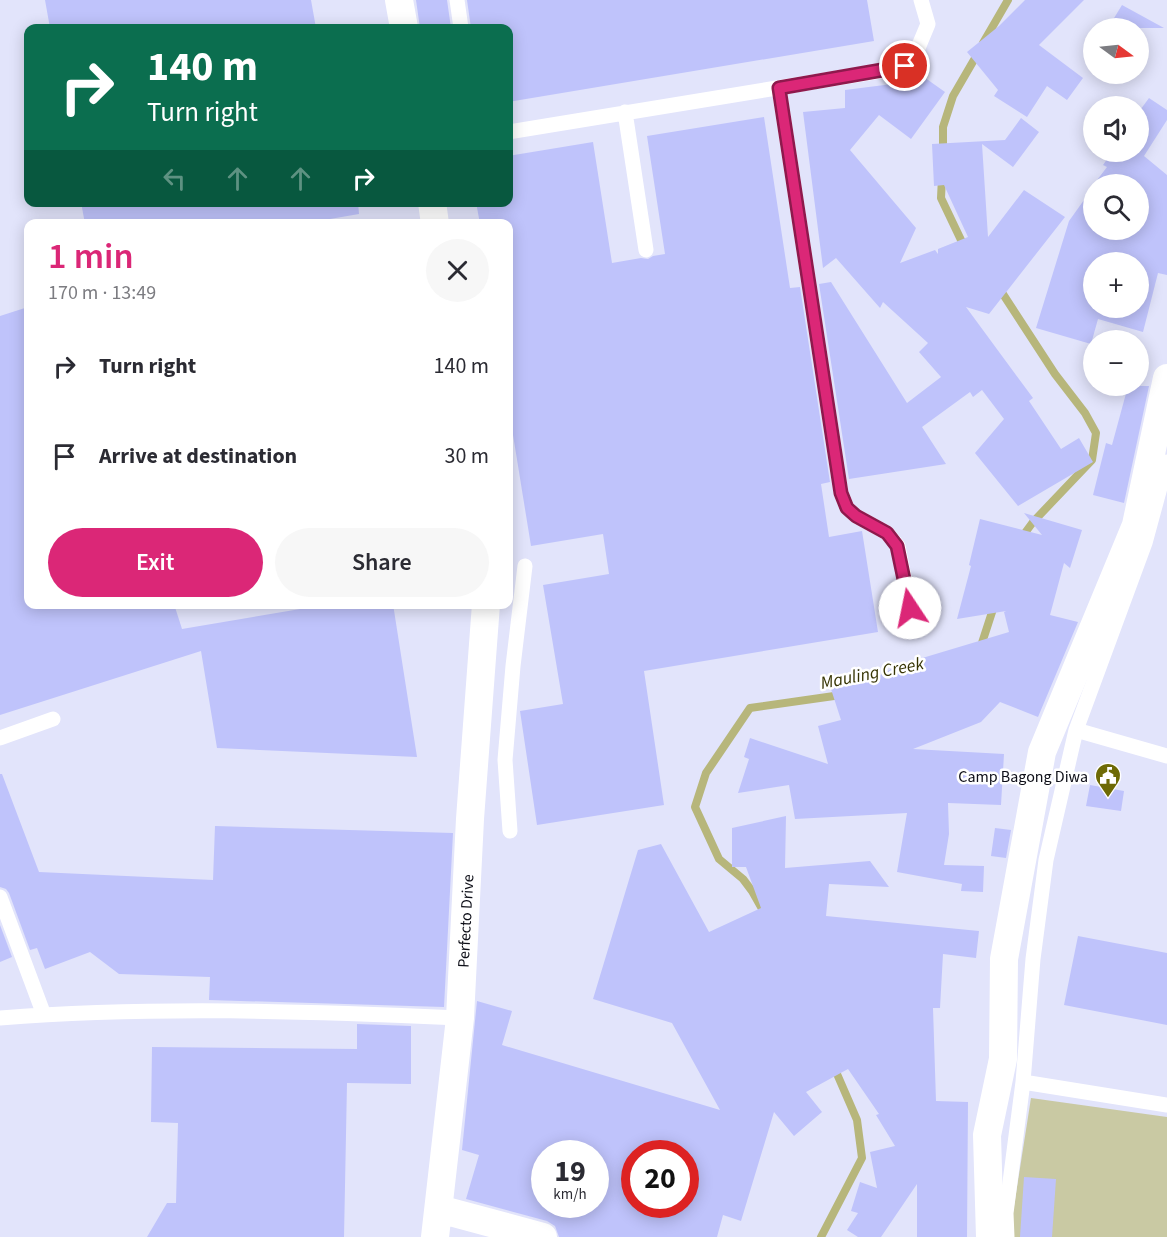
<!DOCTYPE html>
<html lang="en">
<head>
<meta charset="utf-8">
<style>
	:root { --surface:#fff; --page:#f7f7f7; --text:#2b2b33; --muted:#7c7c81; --accent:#db2777 }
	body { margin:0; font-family:"Source Sans 3",sans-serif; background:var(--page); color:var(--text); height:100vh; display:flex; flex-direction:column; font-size:22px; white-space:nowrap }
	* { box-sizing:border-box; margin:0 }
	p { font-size:20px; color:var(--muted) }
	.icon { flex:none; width:33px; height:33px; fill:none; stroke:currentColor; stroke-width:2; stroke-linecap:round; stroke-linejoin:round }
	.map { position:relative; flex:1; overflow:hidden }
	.panel { position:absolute; left:24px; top:219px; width:489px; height:390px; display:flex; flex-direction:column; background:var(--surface); border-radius:12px; box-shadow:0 3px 15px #0003 }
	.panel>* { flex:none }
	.top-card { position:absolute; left:24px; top:24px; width:489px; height:183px; border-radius:12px; box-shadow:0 3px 15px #0003; background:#0b6e4f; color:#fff; overflow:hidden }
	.needle { width:39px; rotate:105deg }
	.controls { position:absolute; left:1083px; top:18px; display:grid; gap:12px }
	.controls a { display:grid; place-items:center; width:66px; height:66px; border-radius:50%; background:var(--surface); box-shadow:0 3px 15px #0003; font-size:30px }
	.speed { position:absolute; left:531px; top:1140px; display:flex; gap:12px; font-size:30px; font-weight:700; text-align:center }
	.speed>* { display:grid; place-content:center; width:78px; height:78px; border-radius:50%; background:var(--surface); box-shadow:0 3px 15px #0003; line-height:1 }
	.speed small { font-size:15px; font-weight:400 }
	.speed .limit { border:9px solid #d22; background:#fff; color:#111 }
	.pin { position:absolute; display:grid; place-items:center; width:51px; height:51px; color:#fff; margin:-26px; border:3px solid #fff; border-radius:50%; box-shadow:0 2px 6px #0007 }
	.me { position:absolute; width:66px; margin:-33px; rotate:349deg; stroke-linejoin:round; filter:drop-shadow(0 0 4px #0008) }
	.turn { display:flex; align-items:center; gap:21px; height:126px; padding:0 24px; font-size:27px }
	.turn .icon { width:78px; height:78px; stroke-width:2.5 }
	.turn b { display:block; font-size:42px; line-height:51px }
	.lanes { display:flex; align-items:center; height:57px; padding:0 24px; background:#0003; justify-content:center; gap:30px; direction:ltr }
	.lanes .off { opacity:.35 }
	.round { display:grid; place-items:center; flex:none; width:63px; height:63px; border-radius:32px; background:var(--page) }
	.headline { display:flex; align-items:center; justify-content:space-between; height:102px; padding:0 24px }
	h1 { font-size:36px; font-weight:600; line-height:45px; color:var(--accent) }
	.cta { display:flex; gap:12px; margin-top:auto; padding:12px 24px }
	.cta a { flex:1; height:69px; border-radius:36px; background:var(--accent); color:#fff; font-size:24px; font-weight:600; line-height:69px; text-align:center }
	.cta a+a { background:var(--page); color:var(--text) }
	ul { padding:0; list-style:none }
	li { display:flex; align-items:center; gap:18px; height:90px; padding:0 24px }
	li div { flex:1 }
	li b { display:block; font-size:22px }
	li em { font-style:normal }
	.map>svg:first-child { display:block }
</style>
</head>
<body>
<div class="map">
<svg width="1167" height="1237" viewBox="0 0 1167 1237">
	<rect width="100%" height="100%" fill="#e2e4fb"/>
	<path fill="#c9c9a3" d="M1031,1098L1167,1117V1237H1013L1012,1219Z"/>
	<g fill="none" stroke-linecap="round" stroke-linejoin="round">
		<path stroke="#b7b67b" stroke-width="8" d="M983,43L1008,0
			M943,153V127L953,96L978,53
			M942,177L941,198L961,240L966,246
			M999,288L1055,374L1085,413L1096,433L1092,460L1033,522L1022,537
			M980,649L994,606
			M765,914L752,891L743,879L719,859L695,807L706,773L750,708L841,695
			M821,1237L862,1158L857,1120L834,1067"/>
	</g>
	<path fill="#bfc3fb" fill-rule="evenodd" d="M45,0H311L316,28H50Z
		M416,0H447L451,28H420Z
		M467,0H867L874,41L508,102V28H471Z
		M1025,0H1084L1039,45L1083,78L1067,100L1047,86L1027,117L994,96L998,90L967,52L999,26Z
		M1122,5L1164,28H1108Z
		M921,75L945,92L911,139L879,115L850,150L916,228L900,263L935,250L938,254V249L968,237L944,185L934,186L932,144L1005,140L1021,118L1039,132L1013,167L982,144L988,237L1024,190L1065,217L989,314L966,307L1033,398L1029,401L1061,449L1079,438L1093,462L1018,506L975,453L1004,419L982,390L973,397L970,392L922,427L946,464L849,479L819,284L831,282L907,403L941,377L919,352L928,343L883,302L880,308L836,258L823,268L803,112L845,108V90L916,81Z
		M1149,98L1167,110V120L1144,156L1167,175V275L1158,273L1143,332L1098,319L1091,344L1036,328L1069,221L1094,186V230H1138V184H1094L1107,167L1103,165L1112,152H1138V113ZM1094,262H1138V308H1094Z
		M764,117L790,288L800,287L830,482L821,484L829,537L862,531L878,632L644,671L664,805L537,825L520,711L563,704L543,585L609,574L603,534L531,546L508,404V224H480L476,202H508V156L593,142L612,263L641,258L648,259L653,256L665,254L647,136Z
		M81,202H358L359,214L301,224H85Z
		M28,307V604H174L182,629L330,604H393L417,757L217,748L201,651L0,715V316Z
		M1128,386H1149L1124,503L1093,495L1106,443L1112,445Z
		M1024,513L1082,530L1070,568L1064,563L1050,615L1078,622L1038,717L1000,702L981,722L913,749L1004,754L1001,805L948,803L949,834L944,865L984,866L983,892L961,891L962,884L897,872L907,813L795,819L789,785L738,793L749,759L744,757L750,738L828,764L818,726L841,720L830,686L867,675L869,681L899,665L1009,632L1004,612L1006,611L957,619L971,566L969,565L980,519L1042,535Z
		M0,774H2L39,872L213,880L215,826L453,833L444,1007L209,1000L210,977L119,974L90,952L45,969L37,948L30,950L9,893L6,889L0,887Z
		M1090,785L1124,791L1121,811L1086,806Z
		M786,816L785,868L870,861L889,887L829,884L826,916L979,931L976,958L943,954L940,1008H933L936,1101L968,1102L967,1237H917V1184L881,1237H858L847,1230L858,1213L851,1211L860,1182L877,1188L870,1152L895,1146L876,1115L879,1114L848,1069L806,1092L822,1112L794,1136L774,1112L741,1221L723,1215L717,1237H559L555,1226L547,1221L466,1199L479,1155L462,1150L477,1001L512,1011L502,1045L720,1110L672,1023L593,999L638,850L661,844L709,932L761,908L746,867H732V828ZM544,1154H596V1204H544ZM634,1154H686V1204H634Z
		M995,828L1011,830L1006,858L991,856Z
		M0,925L12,957L0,962Z
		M1078,936L1167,953V1025L1064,1005Z
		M357,1024L411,1026V1084L347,1083L344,1237H147L167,1203H176L178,1123L151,1122L152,1047L357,1049Z
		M1024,1177L1056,1179L1052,1237H1020Z"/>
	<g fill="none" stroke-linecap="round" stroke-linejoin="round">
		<path stroke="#fff" stroke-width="15" d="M457,0L461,28
			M779,88L841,493L847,508L856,516L887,533L898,546L910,608
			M625,112L646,250
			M508,132L905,67L918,48L928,24L921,0
			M1076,730L1167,756
			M0,738L53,719
			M510,831L505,760L513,666L525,566
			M0,897L44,1015
			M0,1018C153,1006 307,1011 460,1018
			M1023,1082L1167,1105
			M1007,1237L1006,1213L1023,1082L1033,959L1046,860L1076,730L1145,543L1167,462"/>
		<path stroke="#fff" stroke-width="28" d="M399,0L404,28
			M432,202L435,224
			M439,1209L543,1237
			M435,1237L460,1018L470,819L486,604
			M990,1237L987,1135L1003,1059L1004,959L1042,752L1136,525L1167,378"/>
	</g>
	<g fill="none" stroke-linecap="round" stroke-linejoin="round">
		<defs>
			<path id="route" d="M905,66L779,88L841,493L847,508L856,516L887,533L897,546L910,608"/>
		</defs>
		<use href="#route" stroke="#8e194d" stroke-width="15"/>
		<use href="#route" stroke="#db2777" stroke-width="10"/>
	</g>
	<defs>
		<symbol id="civic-pin" viewBox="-11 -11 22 30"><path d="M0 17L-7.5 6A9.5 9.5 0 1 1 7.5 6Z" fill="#6e6a06" stroke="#fff"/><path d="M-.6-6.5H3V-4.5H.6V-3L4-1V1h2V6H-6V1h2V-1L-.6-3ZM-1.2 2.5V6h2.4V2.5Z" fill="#fff"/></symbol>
	</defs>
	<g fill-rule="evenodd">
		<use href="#civic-pin" x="1093" y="761" width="30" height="40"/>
	</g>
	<g text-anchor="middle" stroke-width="5" stroke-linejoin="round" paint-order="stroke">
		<g font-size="16" fill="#0d0e17" stroke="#fff" text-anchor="end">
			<text x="1088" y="782">Camp Bagong Diwa</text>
		</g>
		<g font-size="16" fill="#0d0e17" stroke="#fff">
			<text transform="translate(465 921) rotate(-87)" y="6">Perfecto Drive</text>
		</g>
		<g font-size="18" font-style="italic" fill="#353302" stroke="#fff">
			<text transform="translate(872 673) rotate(-11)" y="6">Mauling Creek</text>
		</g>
	</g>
</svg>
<div class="controls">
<a><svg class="needle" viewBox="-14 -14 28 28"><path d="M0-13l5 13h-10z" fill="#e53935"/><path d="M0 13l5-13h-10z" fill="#7c7c81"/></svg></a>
<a><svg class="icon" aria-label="sound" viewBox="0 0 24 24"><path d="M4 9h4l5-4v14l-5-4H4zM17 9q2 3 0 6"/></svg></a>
<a><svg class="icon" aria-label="search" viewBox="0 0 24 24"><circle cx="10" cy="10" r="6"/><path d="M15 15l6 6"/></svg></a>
<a>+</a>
<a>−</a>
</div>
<div class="speed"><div>19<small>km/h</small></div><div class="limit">20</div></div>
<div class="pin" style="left:905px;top:66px;background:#d93025"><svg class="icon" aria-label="arrive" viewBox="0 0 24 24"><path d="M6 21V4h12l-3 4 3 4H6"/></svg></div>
<svg class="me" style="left:910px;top:608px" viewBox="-20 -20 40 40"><circle r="19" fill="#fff"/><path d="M0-13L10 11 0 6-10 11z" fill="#db2777"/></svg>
<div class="top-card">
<div class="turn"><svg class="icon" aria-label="right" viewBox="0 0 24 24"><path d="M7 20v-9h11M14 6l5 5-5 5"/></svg><div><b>140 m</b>Turn right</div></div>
<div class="lanes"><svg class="icon off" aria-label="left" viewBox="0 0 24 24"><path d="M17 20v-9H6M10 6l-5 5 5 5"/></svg><svg class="icon off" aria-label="ahead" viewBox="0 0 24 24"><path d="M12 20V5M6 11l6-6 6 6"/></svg><svg class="icon off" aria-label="ahead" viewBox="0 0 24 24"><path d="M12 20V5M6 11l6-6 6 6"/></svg><svg class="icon" aria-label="right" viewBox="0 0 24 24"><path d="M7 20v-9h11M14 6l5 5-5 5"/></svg></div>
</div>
<section class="panel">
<div class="headline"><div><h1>1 min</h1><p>170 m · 13:49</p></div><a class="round"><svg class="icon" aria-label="close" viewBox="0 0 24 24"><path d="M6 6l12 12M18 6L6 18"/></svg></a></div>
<ul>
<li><svg class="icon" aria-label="right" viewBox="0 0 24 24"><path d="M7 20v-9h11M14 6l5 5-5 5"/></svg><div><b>Turn right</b></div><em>140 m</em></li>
<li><svg class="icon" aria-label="arrive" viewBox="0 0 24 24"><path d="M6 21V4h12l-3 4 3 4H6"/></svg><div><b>Arrive at destination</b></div><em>30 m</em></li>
</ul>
<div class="cta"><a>Exit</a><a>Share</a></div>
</section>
</div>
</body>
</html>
